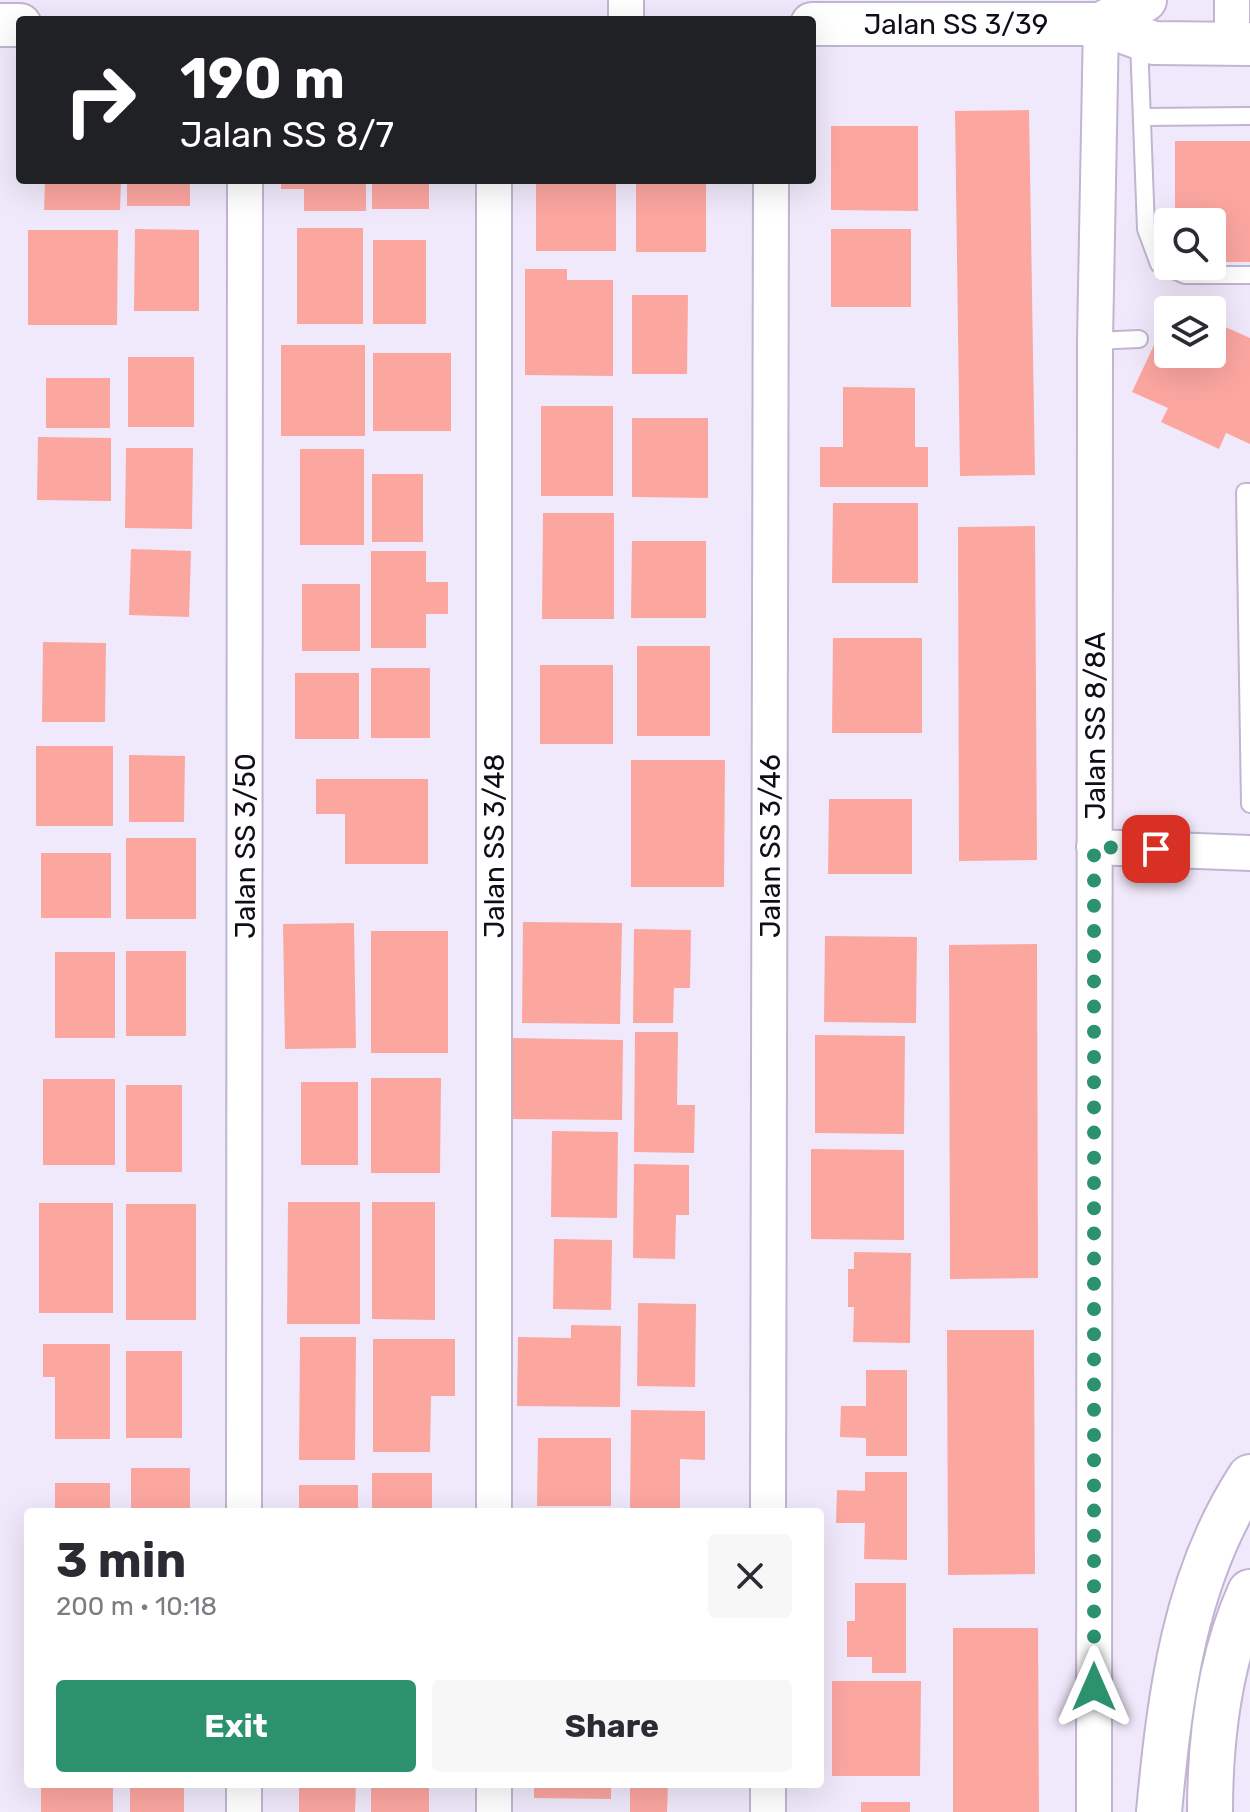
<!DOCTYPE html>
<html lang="en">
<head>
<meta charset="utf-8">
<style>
	:root { --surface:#fff; --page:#f7f7f7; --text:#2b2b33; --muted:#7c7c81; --accent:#2c916d }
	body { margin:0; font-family:Rubik,sans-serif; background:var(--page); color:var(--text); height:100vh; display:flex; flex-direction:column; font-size:30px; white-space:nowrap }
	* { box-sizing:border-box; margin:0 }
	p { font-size:26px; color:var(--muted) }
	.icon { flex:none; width:44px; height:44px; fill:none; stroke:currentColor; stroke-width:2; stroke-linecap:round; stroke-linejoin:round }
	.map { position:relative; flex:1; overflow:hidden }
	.side { position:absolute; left:24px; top:1508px; width:800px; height:280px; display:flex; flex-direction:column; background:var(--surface); border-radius:8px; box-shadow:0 8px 32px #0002 }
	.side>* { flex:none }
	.banner { position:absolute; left:16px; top:16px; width:800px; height:168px; border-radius:8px; box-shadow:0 8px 32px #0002; background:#202124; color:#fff; overflow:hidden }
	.tools { position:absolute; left:1154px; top:208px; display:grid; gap:16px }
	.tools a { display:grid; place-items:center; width:72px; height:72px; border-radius:8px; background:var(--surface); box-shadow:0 8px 32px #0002; font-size:40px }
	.pin { position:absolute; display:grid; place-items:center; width:68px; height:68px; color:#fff; margin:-34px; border-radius:16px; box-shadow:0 4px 12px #0006 }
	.me { position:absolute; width:88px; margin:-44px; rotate:0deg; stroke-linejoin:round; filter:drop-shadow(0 0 6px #0008) }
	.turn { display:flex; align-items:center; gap:28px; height:168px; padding:0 32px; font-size:36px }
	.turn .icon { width:104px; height:104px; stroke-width:2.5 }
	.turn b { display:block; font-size:56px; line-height:68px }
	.round { display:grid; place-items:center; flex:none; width:84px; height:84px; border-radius:8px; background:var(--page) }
	.headline { display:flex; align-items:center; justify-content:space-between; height:136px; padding:0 32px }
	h1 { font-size:48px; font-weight:700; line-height:60px }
	.action { display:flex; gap:16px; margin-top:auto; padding:16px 32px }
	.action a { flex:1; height:92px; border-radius:8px; background:var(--accent); color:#fff; font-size:32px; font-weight:700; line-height:92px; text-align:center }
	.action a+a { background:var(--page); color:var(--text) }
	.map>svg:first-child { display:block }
</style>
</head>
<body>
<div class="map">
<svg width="1250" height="1812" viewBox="0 0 1250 1812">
	<rect width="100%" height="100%" fill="#f0e9fb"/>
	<path fill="#fca6a0" d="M1029,110L1035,475L960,476L955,111Z
		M831,126H918V211L831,210Z
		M1175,141H1250V262H1212V222H1175Z
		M45,180H121L120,210H44Z
		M127,180H190V206H127Z
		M281,180H366V211H304V189H281Z
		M372,180H429V209H372Z
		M536,180H616V251H536Z
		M636,180H706V252H636Z
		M297,228H363V324H297Z
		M135,229L199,230V311H134Z
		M831,229H911V307H831Z
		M28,230H118L117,325H28Z
		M373,240H426V324H373Z
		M525,269H567V280H613V376L525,375Z
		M632,295H688L687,374H632Z
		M1212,321L1250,338V444L1226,433L1219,449L1161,422L1168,408L1132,392L1162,328L1168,331V354H1212Z
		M281,345H365V436H281Z
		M373,353H451V431H373Z
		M128,357H194V427H128Z
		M46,378H110V428H46Z
		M843,387L915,388V447H928V487H820V447H843Z
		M541,406H613V496H541Z
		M632,418H708V498L632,497Z
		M38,437L111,438V501L37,500Z
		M126,448H193L192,529L125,528Z
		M300,449H364V545H300Z
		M372,474H423V542H372Z
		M833,503H918V583H832Z
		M543,513H614V619H542Z
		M1035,526L1037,860L959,861L958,527Z
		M632,541H706V618H631Z
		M131,549L191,551L189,617L129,615Z
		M371,551H426V582H448V614H426V648H371Z
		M302,584H360V651H302Z
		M833,638H922V733H832Z
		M43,642L106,643L105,722H42Z
		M637,646H710V736H637Z
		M540,665H613V744H540Z
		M371,668H430V738H371Z
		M295,673H359V739H295Z
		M36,746H113V826H36Z
		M129,755L185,756L184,822H129Z
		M631,760H725L724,887H631Z
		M316,779H428V864H345V814H316Z
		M829,799H912V874H828Z
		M126,838H196V919H126Z
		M41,853H111V918H41Z
		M523,922L622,923L620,1024L522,1023Z
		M354,923L356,1048L285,1049L283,924Z
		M634,929L691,930L690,988H674L673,1023H633Z
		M371,931H448V1053H371Z
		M825,936L917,937L916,1023L824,1022Z
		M1037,944L1038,1278L950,1279L949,945Z
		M126,951H186V1036H126Z
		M55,952H115V1038H55Z
		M635,1032H678L677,1105H695L694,1153L634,1152Z
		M815,1035L905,1036L904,1134L815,1133Z
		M509,1038L623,1040L622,1120L508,1119Z
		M371,1078H441L440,1173H371Z
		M43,1079H115V1165H43Z
		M301,1082H358V1165H301Z
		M126,1085H182V1172H126Z
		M552,1131L618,1132L617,1218L551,1217Z
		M811,1149L904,1150V1240L811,1239Z
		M634,1164L689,1165V1215H676L675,1259L633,1258Z
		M288,1202H360V1324H287Z
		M372,1202H435V1320L372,1319Z
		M39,1203H113V1313H39Z
		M126,1204H196V1320H126Z
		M554,1239L612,1240L611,1310L553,1309Z
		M854,1252L911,1253L910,1343L853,1342L854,1307H848V1269H854Z
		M638,1303L696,1304L695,1387L637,1386Z
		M571,1325L621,1326L620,1407L517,1406L518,1337L571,1338Z
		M947,1330H1034L1035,1574L948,1575Z
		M300,1337H356L355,1460H299Z
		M373,1339H455V1396H431L430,1452H373Z
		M43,1344H110V1439H55V1377H43Z
		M126,1351H182V1438H126Z
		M866,1370H907V1456H866V1438L840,1437L841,1406H866Z
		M631,1410L705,1411V1460L680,1459V1511L630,1510Z
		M538,1438H611V1506H537Z
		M131,1468H190V1512H131Z
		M865,1472H907V1560L864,1559L865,1523H836L837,1490L865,1491Z
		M372,1473H432V1512H372Z
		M55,1483H110V1512H55Z
		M299,1485H358V1512H299Z
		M855,1583H906V1673H872V1657H847V1621H855Z
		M953,1628H1038L1039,1812H953Z
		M832,1681H921L920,1776H832Z
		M41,1784H113V1812H41Z
		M130,1784H184V1812H130Z
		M299,1784H356L355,1812H299Z
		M371,1784H429V1812H371Z
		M534,1784H611V1799L534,1798Z
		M630,1784H668L667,1812H630Z
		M861,1802H910V1812H861Z"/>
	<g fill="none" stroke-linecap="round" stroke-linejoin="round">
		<defs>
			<path id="service" d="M1139,41L1146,229L1159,264L1185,275H1250
				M1143,117L1250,116
				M1095,341L1139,339
				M1250,492H1245L1250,804"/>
			<path id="minor" d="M1232,0V45
				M626,20V0
				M1094,847L1250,853
				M244,1512L245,180
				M494,1512V180
				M768,1512L771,180
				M244,1812V1784
				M494,1812V1784
				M768,1812V1784
				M1094,1812L1095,341L1101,24"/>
			<path id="tertiary" d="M812,24H1101L1154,43L1250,44
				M1101,24L1145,0
				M0,25H20"/>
			<path id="motorway" d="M1159,1812C1170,1695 1184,1578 1250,1477
				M1210,1812C1210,1737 1219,1661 1250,1592"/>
		</defs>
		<use href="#service" stroke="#c1b5d1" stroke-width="20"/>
		<use href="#minor" stroke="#c1b5d1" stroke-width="38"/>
		<use href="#tertiary" stroke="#c1b5d1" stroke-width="46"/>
		<use href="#motorway" stroke="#c1b5d1" stroke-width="48"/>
		<use href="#service" stroke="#fff" stroke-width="16"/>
		<use href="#minor" stroke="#fff" stroke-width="34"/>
		<use href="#tertiary" stroke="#fff" stroke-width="42"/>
		<use href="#motorway" stroke="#fff" stroke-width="44"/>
	</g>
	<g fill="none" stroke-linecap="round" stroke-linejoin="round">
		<path stroke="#2c916d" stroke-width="14" stroke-dasharray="0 25.2" d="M1094,1687V847L1156,849"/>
	</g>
	<g text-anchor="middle" stroke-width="6" stroke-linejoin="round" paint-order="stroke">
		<g font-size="28" fill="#110d17" stroke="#fff">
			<text x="956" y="34">Jalan SS 3/39</text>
			<text transform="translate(1095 726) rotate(-90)" y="10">Jalan SS 8/8A</text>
			<text transform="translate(245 846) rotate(-90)" y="10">Jalan SS 3/50</text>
			<text transform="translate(494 846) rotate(-90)" y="10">Jalan SS 3/48</text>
			<text transform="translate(770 846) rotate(-90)" y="10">Jalan SS 3/46</text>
		</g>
	</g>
</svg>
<div class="tools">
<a><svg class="icon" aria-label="search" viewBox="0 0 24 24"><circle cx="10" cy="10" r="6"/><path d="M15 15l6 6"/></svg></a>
<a><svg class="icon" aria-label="layers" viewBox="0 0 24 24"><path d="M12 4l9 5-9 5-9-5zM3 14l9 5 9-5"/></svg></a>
</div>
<div class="pin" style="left:1156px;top:849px;background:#d93025"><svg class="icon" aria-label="arrive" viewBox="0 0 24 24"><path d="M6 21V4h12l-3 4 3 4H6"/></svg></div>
<svg class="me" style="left:1094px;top:1687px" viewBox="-20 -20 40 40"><path d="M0-17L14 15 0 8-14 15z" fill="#2c916d" stroke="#fff" stroke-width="4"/></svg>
<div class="banner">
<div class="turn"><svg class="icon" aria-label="right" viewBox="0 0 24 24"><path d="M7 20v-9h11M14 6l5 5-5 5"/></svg><div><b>190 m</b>Jalan SS 8/7</div></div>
</div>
<section class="side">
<div class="headline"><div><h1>3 min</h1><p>200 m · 10:18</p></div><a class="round"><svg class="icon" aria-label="close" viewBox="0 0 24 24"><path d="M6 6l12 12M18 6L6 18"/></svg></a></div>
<div class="action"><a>Exit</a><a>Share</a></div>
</section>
</div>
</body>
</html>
